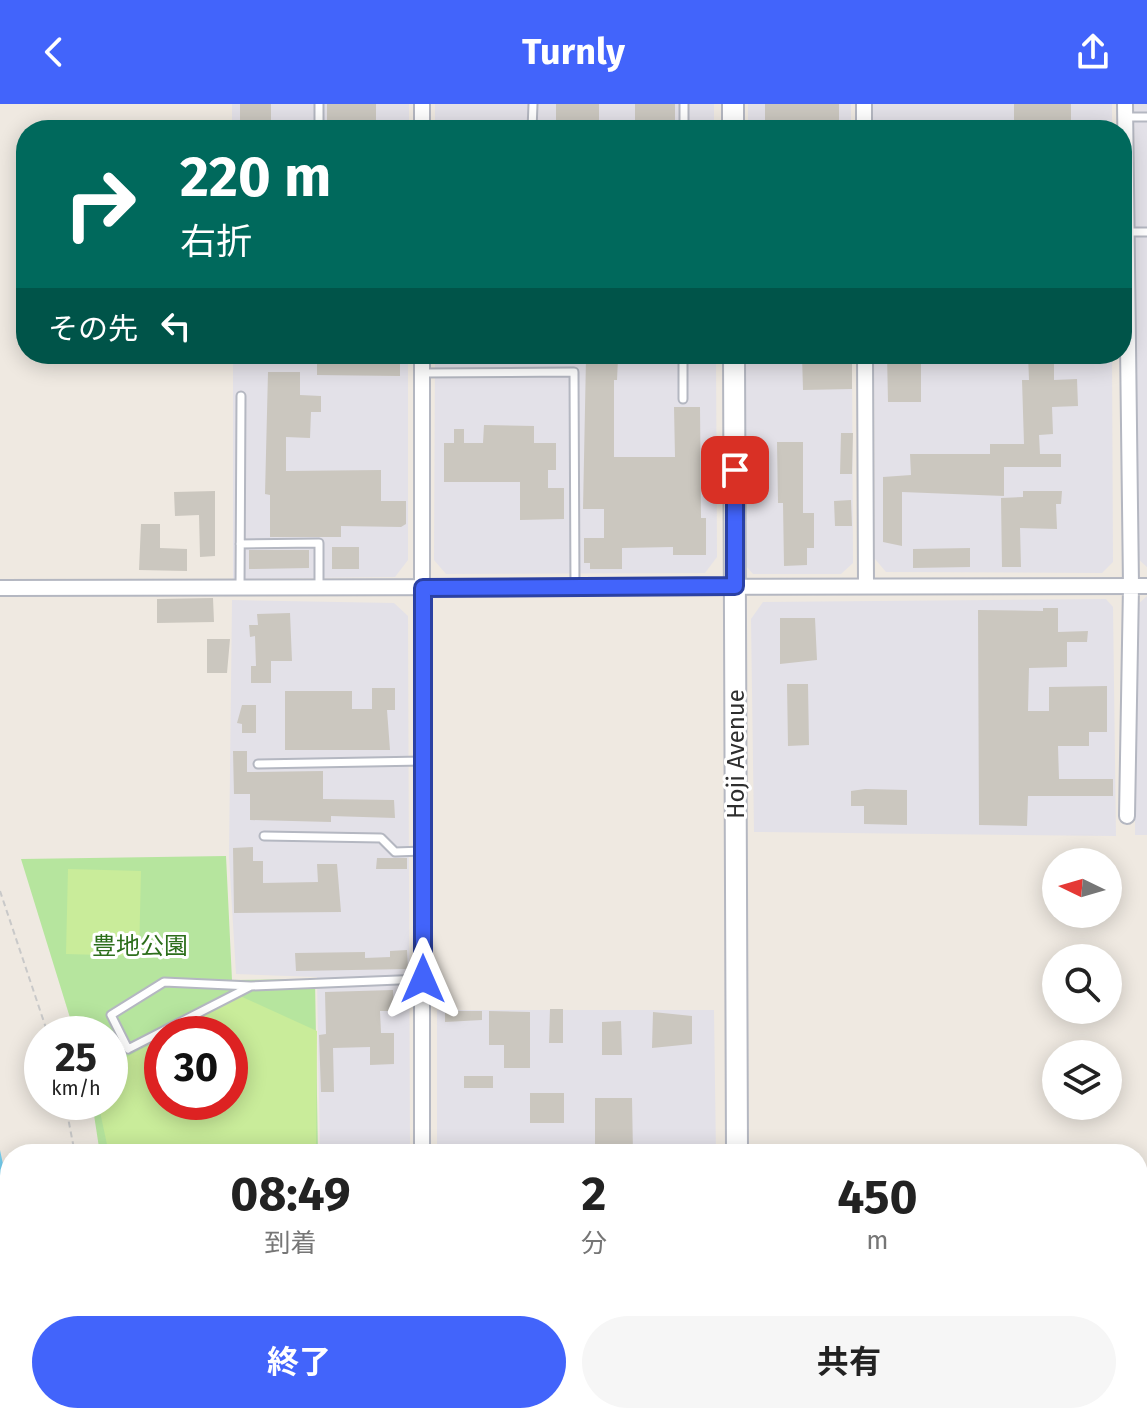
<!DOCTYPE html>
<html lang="ja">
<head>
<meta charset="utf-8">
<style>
	:root { --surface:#fff; --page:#f6f6f6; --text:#222; --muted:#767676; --accent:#4264fb }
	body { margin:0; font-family:"Fira Sans","Noto Sans JP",sans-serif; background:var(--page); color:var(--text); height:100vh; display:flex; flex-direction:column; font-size:30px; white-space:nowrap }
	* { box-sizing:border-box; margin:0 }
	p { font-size:26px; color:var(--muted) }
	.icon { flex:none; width:44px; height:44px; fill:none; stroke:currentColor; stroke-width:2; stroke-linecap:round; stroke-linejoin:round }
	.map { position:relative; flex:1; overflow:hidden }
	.sheet { position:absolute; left:0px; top:1040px; width:1148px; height:280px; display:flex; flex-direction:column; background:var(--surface); border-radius:32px 32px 0 0; box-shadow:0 4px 20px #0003 }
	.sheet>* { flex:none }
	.hud { position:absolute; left:16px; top:16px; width:1116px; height:244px; border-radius:32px; box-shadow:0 4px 20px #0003; background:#00695c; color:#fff; overflow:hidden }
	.needle { width:52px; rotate:275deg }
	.fabs { position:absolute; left:1042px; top:744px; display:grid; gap:16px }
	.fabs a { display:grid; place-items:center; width:80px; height:80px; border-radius:50%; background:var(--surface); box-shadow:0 4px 20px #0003; font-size:40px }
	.speed { position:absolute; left:24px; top:912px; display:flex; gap:16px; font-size:40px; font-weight:700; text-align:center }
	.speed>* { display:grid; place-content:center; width:104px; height:104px; border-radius:50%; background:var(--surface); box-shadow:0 4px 20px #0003; line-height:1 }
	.speed small { font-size:20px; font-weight:400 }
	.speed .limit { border:12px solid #d22; background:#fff; color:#111 }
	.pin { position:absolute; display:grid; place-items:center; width:68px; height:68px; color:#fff; margin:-34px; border-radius:16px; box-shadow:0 4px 12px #0006 }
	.me { position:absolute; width:88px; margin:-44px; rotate:0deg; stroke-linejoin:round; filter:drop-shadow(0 0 6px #0008) }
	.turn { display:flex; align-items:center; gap:28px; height:168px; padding:0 32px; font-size:36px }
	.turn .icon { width:104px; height:104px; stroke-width:2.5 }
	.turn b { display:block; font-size:56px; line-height:68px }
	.then { display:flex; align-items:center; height:76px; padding:0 32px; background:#0003; gap:16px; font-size:30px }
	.eta { display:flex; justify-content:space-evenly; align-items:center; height:136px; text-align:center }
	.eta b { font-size:48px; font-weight:700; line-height:56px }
	.cta { display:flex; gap:16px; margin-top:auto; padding:16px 32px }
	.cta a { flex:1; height:92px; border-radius:48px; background:var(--accent); color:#fff; font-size:32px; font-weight:700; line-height:92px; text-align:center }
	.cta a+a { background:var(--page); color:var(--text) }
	header { display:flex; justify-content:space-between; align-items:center; height:104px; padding:0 32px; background:var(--accent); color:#fff; font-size:36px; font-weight:700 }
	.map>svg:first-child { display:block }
</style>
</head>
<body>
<header><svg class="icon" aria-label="back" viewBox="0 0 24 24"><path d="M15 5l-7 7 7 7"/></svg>Turnly<svg class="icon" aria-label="share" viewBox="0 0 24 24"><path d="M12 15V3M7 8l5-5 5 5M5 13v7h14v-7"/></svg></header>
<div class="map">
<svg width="1147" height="1320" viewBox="0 0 1147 1320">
	<rect width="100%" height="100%" fill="#efe9e1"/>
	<path fill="#e3e1e8" d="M232,0H409V26H232Z
		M435,0H714V26H435Z
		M748,0H851V26H748Z
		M873,0H1112V26H873Z
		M1134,0H1147V463L1137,454Z
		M233,250H408V456L395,473L233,475Z
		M435,250H716L717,453L705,469L446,470L434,456Z
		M746,250H852L853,459L841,470H753L745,461Z
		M874,250H1112L1113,458L1102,469L886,468L875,455Z
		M1147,492V731H1135V503Z
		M1106,495L1113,503L1116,732L754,728L751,515L763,498Z
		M232,496L394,499L408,512L410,1050H320L317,873L236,870L229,753Z
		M437,906H714L716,1050H437Z
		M453,1310H721V1320H453Z"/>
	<path fill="#b6e59e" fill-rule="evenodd" d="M226,752L232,876L315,875L318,1050H100L92,998H110V930H75L21,755ZM162,930H230V998H162Z"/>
	<path fill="#c9ec9a" d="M68,765L141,767L139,852L66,850Z
		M240,892L317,927L316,1050H109L98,998H110V962L162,934V998H230V930H169Z"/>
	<path fill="#75cff0" d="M0,1046L10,1093V1310H25V1320H0Z"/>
	<path fill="#cbc7bf" d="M240,0H271V26H240Z
		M327,0H376V24L327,26Z
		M556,0H599V26H556Z
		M635,0H675V26H635Z
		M765,0H839V26H765Z
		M1014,0H1071V26H1014Z
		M317,250H400V272L317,271Z
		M887,250H921V298H888Z
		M1028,250H1054V276L1077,275L1078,302L1052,303L1053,330L1039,331L1040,350H1061V363H1004V392L902,388V442L883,438V373L911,371L910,350H990V340H1024L1022,276H1029Z
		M802,251H852V285L803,286Z
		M586,254H618L617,276H614V353H675L674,303H700L701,414H706V451H673V443L622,444V465H590V459H584V434H604V405H583Z
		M268,268H300V291L321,292V308H311L310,334L286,333V367L381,366V397H406V420L401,423L341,422V433H270V391L265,390Z
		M484,321L534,322V339H556V366H548V384H564V415L520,416V378H444V339H454V325H464V339H483Z
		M841,329H853L852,370H840Z
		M777,338H803V409H814V444H807V461L784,462L783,399H778Z
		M215,387V452L200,453L199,411L175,412L174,388Z
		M1023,387H1062L1061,400H1056L1057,425L1020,424L1021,463H1002L1001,394L1023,393Z
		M851,396L852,422H835L834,397Z
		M141,420H160V444L187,445V467L139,466Z
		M332,443H359V465H332Z
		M970,444V463L913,464V445Z
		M249,446H309V464L249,465Z
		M213,494L214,518L157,519V495Z
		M1043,504H1058V528L1088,527L1087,538H1067V563L1029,564L1028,607H1049V583L1107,582V628H1089V642H1058L1059,675H1113V692H1028L1027,722L979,721L978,506L1043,507Z
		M290,509L292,557H271V579H251V562H256L255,532L250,533L249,521H258L257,510Z
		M780,514H815L817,556L780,560Z
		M207,535H230L227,569H207Z
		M787,580H808L809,641L788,642Z
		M372,584H395V606H387L390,646H285V587H352V605H372Z
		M242,601H256V629H242V620L237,619Z
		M233,647H247V668L323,667V695L394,696L395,714L331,712V718L250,716V690H234Z
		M865,685L907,686V721L864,720V702H851V687Z
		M253,743V757H263V779L318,778L317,760H337L341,808L234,809L233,744Z
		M377,754H407V765H376Z
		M407,846L408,865L296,867L295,849L365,848V854L390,853V847Z
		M393,886L394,907H380L381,929H394V960L370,961V943L333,944L334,988H321L319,931L326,930L325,888Z
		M550,905H563V939H549Z
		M445,907H482V916L445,918Z
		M489,907L530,908V964H504V941H489Z
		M653,908L692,912V940L652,944Z
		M621,917L622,951H602V918Z
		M464,972H493V984H464Z
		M530,989H564V1019H530Z
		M595,994H632L633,1050H595Z"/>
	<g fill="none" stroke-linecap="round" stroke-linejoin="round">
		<defs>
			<path id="service" d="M319,0V26
				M1125,13H1147
				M532,26L533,0
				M684,26V0
				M1127,128H1147
				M423,269L574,268L575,483
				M683,295V250
				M240,440L319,439V483
				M240,485L241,292
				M258,660L423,657
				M264,732L381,734L395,748L423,747
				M251,882L164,878L111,911L128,945L251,882L423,875"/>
			<path id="minor" d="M422,0V26
				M864,0V26
				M1125,0L1131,482L1127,712
				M422,250V1050
				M865,250L866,481
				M0,484L1147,482
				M237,1310V1320
				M367,1310V1320"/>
			<path id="secondary" d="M733,0V26
				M734,250L737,1050
				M739,1310V1320"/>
		</defs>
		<use href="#service" stroke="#b4b7c1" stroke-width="11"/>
		<use href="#minor" stroke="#b4b7c1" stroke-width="18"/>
		<use href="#secondary" stroke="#b4b7c1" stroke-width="24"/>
		<path stroke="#c9c9c9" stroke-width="2" stroke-dasharray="6 4" stroke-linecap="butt" d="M0,787L48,930
			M65,998L75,1050
			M97,1310L98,1320"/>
		<use href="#service" stroke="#fff" stroke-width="7"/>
		<use href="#minor" stroke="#fff" stroke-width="14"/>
		<use href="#secondary" stroke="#fff" stroke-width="20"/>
	</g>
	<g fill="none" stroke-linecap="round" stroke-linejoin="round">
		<defs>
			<path id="route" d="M423,875V484L735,482V366"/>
		</defs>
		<use href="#route" stroke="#2b41a3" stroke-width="20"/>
		<use href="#route" stroke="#4264fb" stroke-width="14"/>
	</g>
	<g text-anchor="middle" stroke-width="6" stroke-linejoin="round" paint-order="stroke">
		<g font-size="24" fill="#2e2e2e" stroke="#fff">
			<text transform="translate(736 650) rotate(-90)" y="8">Hoji Avenue</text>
		</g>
		<g font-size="24" fill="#2c6e1b" stroke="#fff">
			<text x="140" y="850">豊地公園</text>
		</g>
	</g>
</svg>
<div class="fabs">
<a><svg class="needle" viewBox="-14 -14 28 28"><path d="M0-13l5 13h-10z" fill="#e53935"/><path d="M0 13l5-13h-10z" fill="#767676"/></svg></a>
<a><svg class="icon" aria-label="search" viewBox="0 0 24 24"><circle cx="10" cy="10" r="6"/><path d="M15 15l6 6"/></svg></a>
<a><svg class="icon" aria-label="layers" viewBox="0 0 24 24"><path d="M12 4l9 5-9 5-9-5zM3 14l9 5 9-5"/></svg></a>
</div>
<div class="speed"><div>25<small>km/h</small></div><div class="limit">30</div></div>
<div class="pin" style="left:735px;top:366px;background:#d93025"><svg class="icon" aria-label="arrive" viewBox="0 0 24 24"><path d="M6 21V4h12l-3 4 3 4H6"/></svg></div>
<svg class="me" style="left:423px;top:875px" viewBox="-20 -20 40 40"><path d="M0-17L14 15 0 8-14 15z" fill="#4264fb" stroke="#fff" stroke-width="4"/></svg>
<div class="hud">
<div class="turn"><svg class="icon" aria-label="right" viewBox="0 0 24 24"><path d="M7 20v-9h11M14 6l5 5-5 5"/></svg><div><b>220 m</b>右折</div></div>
<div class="then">その先<svg class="icon" aria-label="left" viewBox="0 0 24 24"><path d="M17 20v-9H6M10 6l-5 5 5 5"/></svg></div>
</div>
<section class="sheet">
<div class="eta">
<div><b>08:49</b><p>到着</p></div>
<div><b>2</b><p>分</p></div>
<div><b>450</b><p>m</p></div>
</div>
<div class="cta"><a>終了</a><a>共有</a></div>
</section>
</div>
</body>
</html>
